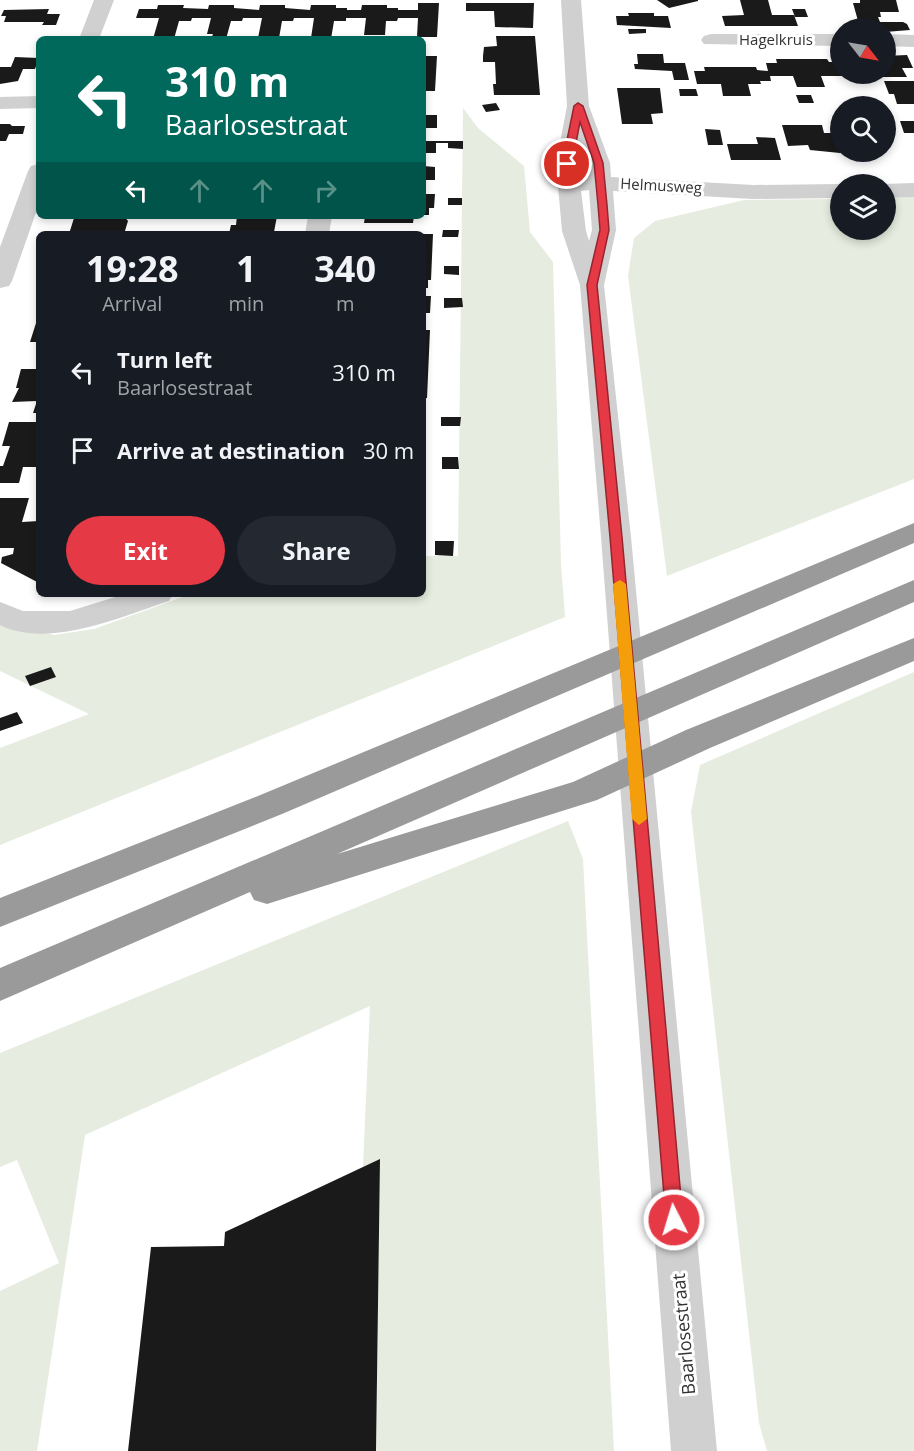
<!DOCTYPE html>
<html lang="en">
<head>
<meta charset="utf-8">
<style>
	:root { --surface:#171b24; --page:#242831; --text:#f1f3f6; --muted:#9ea1a6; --accent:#e63946 }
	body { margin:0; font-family:"Open Sans",sans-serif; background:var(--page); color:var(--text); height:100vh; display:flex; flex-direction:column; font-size:22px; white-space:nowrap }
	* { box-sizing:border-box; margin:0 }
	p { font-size:20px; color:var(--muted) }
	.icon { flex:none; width:33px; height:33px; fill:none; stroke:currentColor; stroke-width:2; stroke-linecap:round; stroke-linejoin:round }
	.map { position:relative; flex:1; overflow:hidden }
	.side { position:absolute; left:36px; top:231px; width:390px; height:366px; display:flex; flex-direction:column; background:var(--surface); border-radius:9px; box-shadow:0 3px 9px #0003 }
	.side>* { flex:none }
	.banner { position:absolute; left:36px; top:36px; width:390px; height:183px; border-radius:9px; box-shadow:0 3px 9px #0003; background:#00695c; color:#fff; overflow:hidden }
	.needle { width:39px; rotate:121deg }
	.fabs { position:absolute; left:830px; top:18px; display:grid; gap:12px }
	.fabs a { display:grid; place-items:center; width:66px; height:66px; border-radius:50%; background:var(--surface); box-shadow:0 3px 9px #0003; font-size:30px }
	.pin { position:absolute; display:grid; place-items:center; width:51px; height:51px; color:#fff; margin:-26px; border:3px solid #fff; border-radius:50%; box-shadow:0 2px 6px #0007 }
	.me { position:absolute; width:66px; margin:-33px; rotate:355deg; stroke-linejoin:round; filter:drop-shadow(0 0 4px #0008) }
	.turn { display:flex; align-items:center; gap:21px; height:126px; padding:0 30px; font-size:27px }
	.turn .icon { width:78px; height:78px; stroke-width:2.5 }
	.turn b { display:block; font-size:42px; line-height:51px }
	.lanes { display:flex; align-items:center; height:57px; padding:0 30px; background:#0003; justify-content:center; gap:30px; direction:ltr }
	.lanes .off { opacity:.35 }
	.eta { display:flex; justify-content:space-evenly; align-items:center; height:102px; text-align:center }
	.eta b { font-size:36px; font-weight:700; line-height:42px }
	.cta { display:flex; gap:12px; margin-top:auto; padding:12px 30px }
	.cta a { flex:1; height:69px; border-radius:36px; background:var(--accent); color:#fff; font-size:24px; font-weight:700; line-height:69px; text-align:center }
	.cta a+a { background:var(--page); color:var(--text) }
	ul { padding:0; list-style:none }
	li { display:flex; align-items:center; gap:18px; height:78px; padding:0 30px }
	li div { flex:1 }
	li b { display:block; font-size:22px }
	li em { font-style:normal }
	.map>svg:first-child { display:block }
</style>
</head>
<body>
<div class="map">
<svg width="914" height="1451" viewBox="0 0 914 1451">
	<rect width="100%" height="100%" fill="#fff"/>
	<path fill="#e6ecdf" d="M463,108L478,128L524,166L530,232L553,262L561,564L565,617L0,845V748L89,714L0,671V622L54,635L94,629L191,594H423V556H458Z
		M914,197V479L667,576L628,276L634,238L655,221L744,200L840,199V230H885V198Z
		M914,672V1451H767L759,1423L691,812L700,765Z
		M568,821L583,859L614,1451H376L380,1160L363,1167L370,1006L85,1135L37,1451H0V1291L59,1263L17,1160L0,1167V1053Z"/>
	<path fill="#1a1a1a" d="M657,0H698V1L669,8Z
		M740,0H768L772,15H794L798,26H725L722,16L744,15Z
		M860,0H896L899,12H880L881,17H878L880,22H903L907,24L910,30L885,32V28H860L853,3H860Z
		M418,3H439L437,37H417L418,18H398L397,21H386L385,35H364L366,18H346V21H334L331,39L311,38L314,18H294L293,21H282L279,38H258L262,18H243L242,21H231L226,39H211L213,34H207L211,18H192L191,21H179L174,39H153L159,18H136L139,9H157L158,5H184L183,8L208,9L209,5H234V8L259,10L260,5H285V8L310,10L311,5H336V8H347V10H361L362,5H387V8H398V10H418Z
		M466,3H534L533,28L495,27L494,11H466Z
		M49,9L47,14H60L56,25H42L44,22H4L6,16H1L4,10Z
		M792,9H805L808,17H795Z
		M628,13H654V16H668L671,28L617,25L616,16H629Z
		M628,29H646V33L629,34Z
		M496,36H535L540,95H494L493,84H496L495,62H483V56L484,47L497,46Z
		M637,54H663L664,63H685L689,80H674L672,71L635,69L634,64H638Z
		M907,55L913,68H902L907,77H881L880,74H885V56Z
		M423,56H437L435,91H423Z
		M15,57L39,58L35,69H23L18,81L0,84V67H11Z
		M776,59H827L829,62H840V74L845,76H821L825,87H797L793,76H770L771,81H760L761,84H748L751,96H723L721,84H697L694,71H705L704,67H756L757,70L768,71L766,63H777Z
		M884,81H914V104H897L894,94H889Z
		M617,88H660L663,113L651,114L653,124H622Z
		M679,89H696L698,96H680Z
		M796,95H811L814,103H799Z
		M496,103L500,110L486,112L482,105Z
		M423,115H437V128H423Z
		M900,121H914V133H904Z
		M0,124H10L12,126H25L23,134H9L6,141H0Z
		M782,125H822L824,133H840V153L810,150L808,145L788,146Z
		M705,129L720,130L723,145H708Z
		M756,137L775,138L781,160H731L727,144H758Z
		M423,141H463V149L448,148V143H436V153H423Z
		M423,166L435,167V180H423Z
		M423,194H435L434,208H429V215H423Z
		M448,198H462V205H448Z
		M115,216H124L128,221L124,234H69L74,218H112Z
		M237,216H277L274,232L229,234L231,225H236Z
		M365,216H414L413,223H364Z
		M443,230H459L458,237H442Z
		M423,234H433L431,280H428V288H423Z
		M444,266H459V275L444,274Z
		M423,296H431L430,313H423Z
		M444,298H462L463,307L444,308Z
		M37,320H39V342H30Z
		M423,330H430L427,398H423Z
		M21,369H39V413H33L37,401L12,402L19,388H16Z
		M441,417H461L460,426H441Z
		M9,422H39V467H23L19,483H0V466H3L10,446H2Z
		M442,457H458L459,469H442Z
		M0,498H29L22,522L39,521V583L1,563L2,557L13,554L14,548H0Z
		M435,541H454L453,556L435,555Z
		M51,667L56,677L30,686L25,676Z
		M17,712L23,723L0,731V718Z
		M380,1159L376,1451H128L151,1247L224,1246L225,1232Z"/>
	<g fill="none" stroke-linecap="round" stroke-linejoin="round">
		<path fill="#d0d0d0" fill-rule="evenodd" d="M94,0H114L99,39H79Z
			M711,34H840V46L704,44L701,40L704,36Z
			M885,34L914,35V47L885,46Z
			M39,96V108L0,109V97Z
			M39,164V204L12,281L9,286L0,288V247L28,171L31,166Z
			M308,216H332L329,234H305Z
			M125,594H173L169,601C121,617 48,649 0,625V602L23,611H70Z"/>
		<path fill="#d0d0d0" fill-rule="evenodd" d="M561,0H581L589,106L610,163L611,177L753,185L840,184H842L840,198L753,199L613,191L616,230L604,285L631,537L717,1451H671L601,537L580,285L562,231L556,164L567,106ZM582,146L588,163L589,176L580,177L578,164ZM589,190L592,230L589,241L586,231L581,191Z
			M914,183V197L885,198L883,184Z"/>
		<path fill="#9a9a9a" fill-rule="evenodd" d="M914,523V543L282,814L0,927V898L258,796Z
			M914,580V602L337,854L573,782L686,730L914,638V661L710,748L597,800L267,904L254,900L250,892L0,1001V968Z"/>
	</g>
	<path fill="#e63946" stroke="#96252e" stroke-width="1.5" d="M578,103L583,106L603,163L607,205L609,230L597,285L622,537L683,1220L680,1226L674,1228L668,1226L666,1220L610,537L587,285L600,230L598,205L594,163L580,122L572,164L567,166L562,164L574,106Z"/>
	<path fill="#f59e0b" d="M620,580L626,584L647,819L639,825L632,819L613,584Z"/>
	<g text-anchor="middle" stroke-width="6" stroke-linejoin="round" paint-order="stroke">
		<g font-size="15" fill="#333" stroke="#fff">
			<text x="776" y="45">Hagelkruis</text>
			<text transform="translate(661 186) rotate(3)" y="5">Helmusweg</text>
		</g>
		<g font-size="18" fill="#333" stroke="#fff">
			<text transform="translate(684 1334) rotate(-95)" y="6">Baarlosestraat</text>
		</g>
	</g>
</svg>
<div class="fabs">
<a><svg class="needle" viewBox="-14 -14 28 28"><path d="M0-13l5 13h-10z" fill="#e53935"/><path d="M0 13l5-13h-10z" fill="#9ea1a6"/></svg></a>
<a><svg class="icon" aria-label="search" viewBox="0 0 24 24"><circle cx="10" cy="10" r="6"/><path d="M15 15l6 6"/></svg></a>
<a><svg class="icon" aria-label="layers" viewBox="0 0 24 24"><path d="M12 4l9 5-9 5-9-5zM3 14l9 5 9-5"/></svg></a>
</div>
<div class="pin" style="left:567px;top:164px;background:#d93025"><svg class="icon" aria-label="arrive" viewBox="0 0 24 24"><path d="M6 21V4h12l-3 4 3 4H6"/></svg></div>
<svg class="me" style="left:674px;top:1220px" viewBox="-20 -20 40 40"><circle r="17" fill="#e63946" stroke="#fff" stroke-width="3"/><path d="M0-11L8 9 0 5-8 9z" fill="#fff"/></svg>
<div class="banner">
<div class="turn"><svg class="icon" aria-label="left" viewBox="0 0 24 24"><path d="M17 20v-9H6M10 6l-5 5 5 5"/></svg><div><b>310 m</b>Baarlosestraat</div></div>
<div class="lanes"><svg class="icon" aria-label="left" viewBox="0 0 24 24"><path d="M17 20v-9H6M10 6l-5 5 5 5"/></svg><svg class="icon off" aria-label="ahead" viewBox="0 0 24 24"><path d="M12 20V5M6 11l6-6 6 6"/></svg><svg class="icon off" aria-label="ahead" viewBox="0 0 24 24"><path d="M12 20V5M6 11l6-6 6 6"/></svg><svg class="icon off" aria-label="right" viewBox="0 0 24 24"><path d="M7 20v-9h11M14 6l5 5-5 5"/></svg></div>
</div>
<section class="side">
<div class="eta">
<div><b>19:28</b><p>Arrival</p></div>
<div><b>1</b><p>min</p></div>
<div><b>340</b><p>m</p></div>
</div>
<ul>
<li><svg class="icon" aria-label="left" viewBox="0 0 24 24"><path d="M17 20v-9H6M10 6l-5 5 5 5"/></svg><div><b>Turn left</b><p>Baarlosestraat</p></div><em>310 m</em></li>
<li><svg class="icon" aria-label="arrive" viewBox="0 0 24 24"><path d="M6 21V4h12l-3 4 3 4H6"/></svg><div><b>Arrive at destination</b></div><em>30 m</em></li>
</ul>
<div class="cta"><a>Exit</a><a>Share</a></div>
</section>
</div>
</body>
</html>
